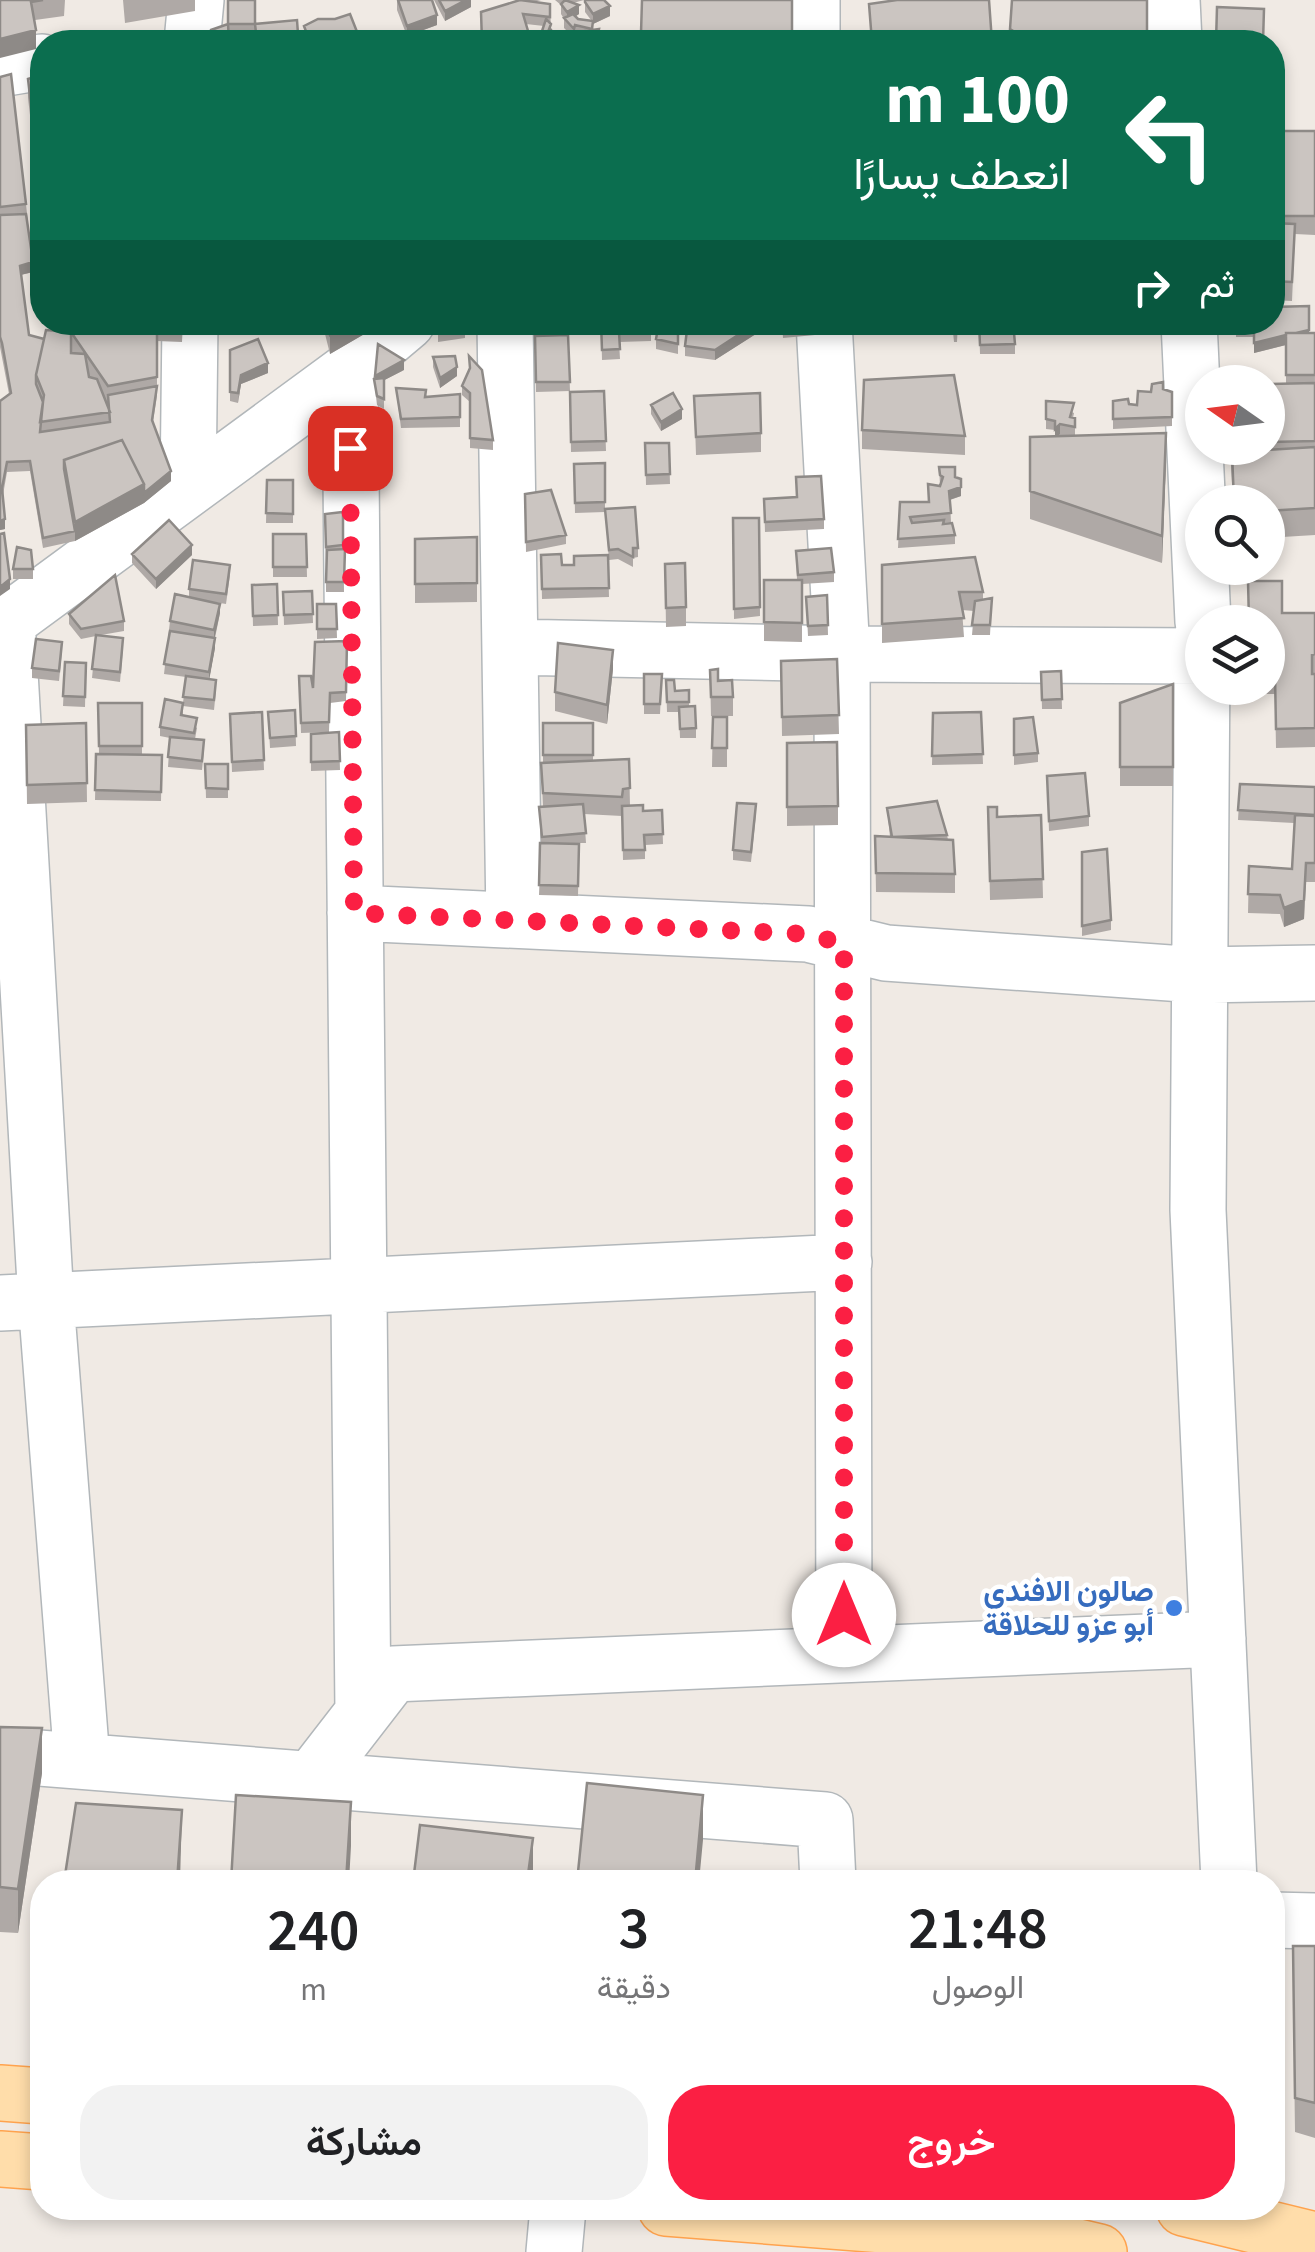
<!DOCTYPE html>
<html lang="ar">
<head>
<meta charset="utf-8">
<style>
	:root { --surface:#fff; --page:#f2f2f2; --text:#202124; --muted:#757577; --accent:#fb1f43 }
	body { margin:0; font-family:"Source Sans 3",Vazirmatn,sans-serif; background:var(--page); color:var(--text); direction:rtl; height:100vh; display:flex; flex-direction:column; font-size:38px; white-space:nowrap }
	* { box-sizing:border-box; margin:0 }
	p { font-size:32px; color:var(--muted) }
	.icon { flex:none; width:55px; height:55px; fill:none; stroke:currentColor; stroke-width:2; stroke-linecap:round; stroke-linejoin:round }
	.map { position:relative; flex:1; overflow:hidden; direction:ltr }
	.panel { position:absolute; left:30px; top:1870px; width:1255px; height:350px; display:flex; flex-direction:column; background:var(--surface); border-radius:40px; box-shadow:0 5px 15px #0003; direction:rtl }
	.panel>* { flex:none }
	.top-card { position:absolute; left:30px; top:30px; width:1255px; height:305px; border-radius:40px; box-shadow:0 5px 15px #0003; direction:rtl; background:#0b6e4f; color:#fff; overflow:hidden }
	.needle { width:65px; rotate:284deg }
	.fabs { position:absolute; left:1185px; top:365px; display:grid; gap:20px }
	.fabs a { display:grid; place-items:center; width:100px; height:100px; border-radius:50%; background:var(--surface); box-shadow:0 5px 15px #0003; font-size:50px }
	.pin { position:absolute; display:grid; place-items:center; width:85px; height:85px; color:#fff; margin:-42px; border-radius:20px; box-shadow:0 5px 15px #0006 }
	.me { position:absolute; width:110px; margin:-55px; rotate:0deg; stroke-linejoin:round; filter:drop-shadow(0 0 8px #0008) }
	.turn { display:flex; align-items:center; gap:35px; height:210px; padding:0 50px; font-size:45px }
	.turn .icon { width:130px; height:130px; stroke-width:2.5 }
	.turn b { display:block; font-size:70px; line-height:85px }
	.then { display:flex; align-items:center; height:95px; padding:0 50px; background:#0003; gap:20px; font-size:38px }
	.eta { display:flex; justify-content:space-evenly; align-items:center; height:170px; text-align:center }
	.eta b { font-size:60px; font-weight:600; line-height:70px }
	.button { display:flex; gap:20px; margin-top:auto; padding:20px 50px }
	.button a { flex:1; height:115px; border-radius:40px; background:var(--accent); color:#fff; font-size:40px; font-weight:600; line-height:115px; text-align:center }
	.button a+a { background:var(--page); color:var(--text) }
	.map>svg:first-child { display:block }
</style>
</head>
<body>
<div class="map">
<svg width="1315" height="2252" viewBox="0 0 1315 2252">
	<rect width="100%" height="100%" fill="#f0eae4"/>
	<g fill="none" stroke-linecap="round" stroke-linejoin="round">
		<defs>
			<path id="minor" d="M812,0V42
				M1172,0L1174,42
				M192,42L196,0
				M0,69L42,62
				M505,322L514,920
				M824,322L842,654L844,1654
				M1189,322L1203,622
				M350,370L363,1712
				M188,489L190,322
				M7,620L46,1301L82,1761
				M0,627L350,370L407,322
				M511,647L842,654L1202,656
				M1202,661L1198,1210L1229,1882
				M355,913L808,934L886,953L1198,975L1315,973
				M0,1303L844,1262
				M0,1755L825,1820L828,1882
				M311,1780L393,1674L1218,1639
				M1272,1920L1315,1921
				M554,2252L558,2208"/>
			<path id="major" d="M0,2093L42,2096
				M0,2159L42,2162
				M666,2208L1035,2237L1099,2252
				M1184,2208L1315,2240"/>
		</defs>
		<use href="#minor" stroke="#b2b7ba" stroke-width="58"/>
		<use href="#major" stroke="#ffa34e" stroke-width="58"/>
		<use href="#minor" stroke="#fff" stroke-width="55"/>
		<use href="#major" stroke="#fda" stroke-width="55"/>
	</g>
	<path fill="#afa9a6" d="M0,0H65L64,16L35,20L36,49Z
		M123,0H195V11L125,23Z
		M255,0V33L228,34V24Z
		M397,0L437,25L407,36L397,10Z
		M434,0H471V7L445,21Z
		M520,0H541L533,2L550,4L551,30L559,42H543L542,31L544,26L526,24L531,42Z
		M555,0H584L573,3L579,14L576,16L578,19L591,20L585,12V0L610,16L593,24L592,30L599,38L598,42H572V36L564,28V19L561,14V5Z
		M642,0H793L792,42H641Z
		M1012,0L1147,42H1010Z
		M1278,62L1280,127H1272V63Z
		M42,75V217L28,98V79Z
		M0,77L26,204L33,272L21,275L29,335L44,339L71,332L85,330V322H183L182,342L157,341V396L153,422L171,481L144,503L75,541L43,548L30,471L7,472L3,495L5,529L0,530V401L9,394L0,347Z
		M1272,131H1315V235L1295,234L1292,301L1272,300Z
		M1309,306V333H1315V535L1268,538V502H1233L1230,448H1268V384H1286V345L1254,353V337H1236V322Z
		M322,322H385L330,354Z
		M438,322L465,328V338L438,342Z
		M533,322H596V324L533,328Z
		M601,322L651,331V341L619,342L620,359L602,360Z
		M678,322V354L656,349V339Z
		M782,322H836V333L783,338Z
		M952,322H958L957,342H954Z
		M979,322L1015,344V354H980Z
		M759,332L715,360L685,356V346Z
		M568,335L570,391L536,392L535,336Z
		M230,350L268,373L241,384L238,403L230,401Z
		M433,357L457,376L440,388L433,367Z
		M404,370L384,380V409L377,405L374,379Z
		M469,370L493,440V450L470,448V402L462,395V386Z
		M396,388L425,397L460,394V427L401,428Z
		M1163,389L1172,392V426L1113,429V401L1137,405L1151,392Z
		M604,391L606,451L571,452L570,392Z
		M694,396L761,433V452L696,455Z
		M1046,401L1074,413L1073,418H1075V436L1166,460L1162,563L1030,519V437H1055V430L1046,429Z
		M651,405L682,419L661,431L651,414Z
		M862,430L965,436V455L862,449Z
		M645,443H669L670,484L646,485Z
		M605,463V509L638,548V557L633,558V567L618,559L609,560L605,512L575,513L574,464Z
		M939,467L955,477L961,496L950,500L951,522L943,523L955,535V544L898,548L900,502H929L940,485Z
		M267,480H293V523H266Z
		M525,494L566,535V544L526,552Z
		M764,499L824,519V529L765,532Z
		M343,512L344,592H326L325,514Z
		M733,518H759L760,616L734,619Z
		M273,534H306L307,577H273Z
		M477,537V602L415,603V539Z
		M796,551L834,572V582L802,584V642L764,641V580H797Z
		M132,554L192,555L156,589L132,563Z
		M541,555L562,565H574L608,555L609,597L542,599Z
		M665,564L686,607V626L666,627Z
		M882,565L983,592V600L992,598L990,635H972L974,611L962,610L964,637L882,643Z
		M13,569H33V579H13Z
		M230,575L226,604L208,601L220,613L215,638V648L209,679L216,690L214,710L183,706V715L197,728L195,739L204,750L202,770L168,767L170,738L160,736V727L183,703L186,677L164,674L170,621L189,597V589Z
		M277,584L278,625L253,626L252,585Z
		M312,591L313,623L284,625L283,592Z
		M827,595L828,635L808,636L806,597Z
		M317,604H336L337,638L317,639Z
		M1282,613H1315V673L1312,674H1315V747L1276,748L1275,694H1235V688H1268V622Z
		M69,614L124,621V631L101,635L123,648L120,682L92,678L96,636L81,639L69,624Z
		M347,641L346,701L330,703L329,732L301,733L299,676L313,688Z
		M62,651L59,681L32,678V668Z
		M837,659L839,734L782,736L781,661Z
		M65,662L86,663L85,707L63,706Z
		M613,669L607,724L555,711V692Z
		M710,670L733,697V716H711Z
		M1061,671L1062,709H1042L1041,672Z
		M644,674H662L660,714H644Z
		M666,680L675,691L689,690V706L696,728V738H680L679,712H667Z
		M1173,684V786H1120V703Z
		M98,703H142V755H162L161,801L95,800L96,754H99Z
		M295,710L296,746L270,748L268,712Z
		M262,712L264,770L232,772L230,714Z
		M981,712L983,764L932,765L933,713Z
		M713,717H727V767H712Z
		M1014,719L1038,753V762L1014,765Z
		M86,723L87,802L27,804L26,725Z
		M543,723H593V760L629,759L630,806L643,811L662,810L663,844L645,845V859L623,860L622,816L584,814L586,843H577L579,844L578,896L539,895L541,843L539,807H543L541,763H543Z
		M339,732L340,770L311,771V734Z
		M787,743L838,806V825L787,826Z
		M205,764H228V798H206Z
		M1047,776L1089,816V826L1049,831Z
		M1240,784L1315,787V882H1306L1304,919L1284,927L1280,914L1248,913L1249,866L1292,869L1294,823L1238,820Z
		M988,807L997,817L1041,815L1043,898L990,900Z
		M887,808L947,835L955,874V893L876,892L875,836L890,837Z
		M756,814L751,862L733,860V850Z
		M1082,852L1111,920V930L1082,936Z
		M0,1727L42,1773L18,1933L0,1932Z
		M1315,1946V2138L1295,2132L1293,1981Z"/>
	<path fill="#8e8a87" d="M466,0H471V7L445,21V11Z
		M579,5V14L567,22V12Z
		M610,6V16L593,24V14Z
		M437,15V25L407,36V26Z
		M36,30V49L0,58V39Z
		M298,34V42H271Z
		M33,262V272L20,275V266Z
		M352,322H385L330,354V335Z
		M759,322V332L715,360V350Z
		M1309,330V339L1254,353V343Z
		M404,360V370L375,385V376Z
		M268,363V373L241,384L238,403L241,375Z
		M457,367V376L440,388V378Z
		M682,409V419L661,431V422Z
		M1060,424V434L1055,438V429Z
		M1166,433V460L1162,563V536Z
		M171,471V481L144,503L75,541V522L144,484Z
		M961,487V496L949,500V491Z
		M5,519V529L0,530V521Z
		M192,545V555L156,589V579Z
		M10,579V589L0,596V587Z
		M220,604V613L214,640V630Z
		M215,638V648L209,681V672Z
		M613,650V669L607,724V705Z
		M1306,863L1304,919L1284,927V908Z
		M42,1728V1773L18,1933V1889Z
		M703,1795V1840L699,1882H695Z
		M351,1802V1846L349,1882H346Z
		M182,1810L180,1882H177Z
		M533,1838V1882H527Z"/>
	<path fill="#cbc5c1" stroke="#8e8a87" stroke-width="2.5" d="M0,0H43L31,2L36,30L0,39Z
		M228,0H255V24H228Z
		M398,0H432L437,15L407,26Z
		M439,0H466L445,11Z
		M520,0L550,4V17L523,14L531,41L525,42H482L481,12Z
		M565,0L579,5L567,12L561,4Z
		M585,0H604L610,6L593,14L585,2Z
		M642,0H792V37L641,33Z
		M897,0H989L992,42H872L869,4Z
		M1012,0H1147V42H1021L1018,34L1010,29Z
		M1217,7L1264,9L1263,42H1216Z
		M350,14L361,42H310L304,26L318,19H335Z
		M573,14L578,19L593,21L592,29L575,25L574,29L564,18Z
		M546,19L551,24L548,32L551,30L559,41L546,42L543,35L548,32L542,31Z
		M297,20L298,34L271,42H257L255,24Z
		M228,24L229,42H211V30Z
		M599,29L596,42H577L572,33Z
		M185,34L184,42H165L166,39Z
		M1278,62L1280,108H1272V63Z
		M11,74L26,204L0,207V77Z
		M42,75V198L28,79Z
		M1272,131H1315V216H1272V174H1277L1278,160H1272Z
		M26,214L33,262L20,266L29,335L44,339L36,375V384L43,402L40,432L110,422L108,395L157,386L152,420L171,471L144,493V484L122,440L64,460V469L75,531L43,538L30,461L7,462L2,488L5,519L0,521V401L11,393L2,343L0,337V215Z
		M1272,223L1295,224L1292,282L1272,281Z
		M1309,306V330L1296,333H1286V335L1254,343V328H1236V322H1272V307Z
		M85,322H119V324L112,327L86,330Z
		M157,322V377L108,386L71,332V353L85,354L89,377L97,379L110,412L40,422L44,395L36,375L46,330L71,332Z
		M327,322H352L330,335Z
		M438,322H463L465,328L438,332Z
		M601,322H647L651,331L619,332L620,349L602,350Z
		M659,322H678V344L656,339Z
		M688,322H758L715,350L685,346Z
		M979,322H1013L1015,344L980,345Z
		M1286,333H1315V375H1286Z
		M568,335L570,382H536L535,336Z
		M258,339L268,363L241,375L238,393L230,392V350Z
		M378,344L404,360L375,376Z
		M455,356L457,367L440,378L433,357Z
		M469,356L482,370L493,440L470,438V393L462,386L470,368Z
		M954,375L965,436L862,430L864,380Z
		M384,378V399L377,396L374,379Z
		M1163,382V389L1172,392V417L1113,419V401L1128,399L1129,404L1137,405L1138,391L1151,392L1152,384Z
		M1315,383V441L1268,442V384Z
		M396,388L426,390L425,397L460,394V417L401,419Z
		M604,391L606,441L571,442L570,392Z
		M673,393L682,409L661,422L651,405Z
		M760,393L761,433L696,437L694,396Z
		M1046,401L1074,403L1070,417L1075,418V427L1060,424L1055,429V421L1046,419Z
		M1166,433L1162,536L1030,491V437Z
		M122,440L144,484L75,522L64,460Z
		M645,443H669L670,474L646,475Z
		M1315,447V508L1268,511V502H1234L1232,452Z
		M605,463V502L575,503L574,464Z
		M939,467H955V477L961,479V487L949,491L951,513L910,517L912,523L944,520L943,524L952,523L955,535L898,539L900,502H929L928,484L940,486L943,477L940,475Z
		M821,476L824,519L765,522L764,499L797,497L796,477Z
		M267,480H293V514L266,513Z
		M551,490L566,535L526,542L525,494Z
		M635,507L638,548H633V557L618,549L609,550L605,509Z
		M343,512V545L326,547L325,514Z
		M733,518H759L760,607L734,609Z
		M169,520L192,545L156,579L132,554Z
		M4,533L10,579L0,587V534Z
		M273,534H306L307,567H273Z
		M477,537V583L415,584V539Z
		M17,547L31,550L33,569H13Z
		M831,548L834,572L798,575L796,551Z
		M345,549L344,582H326L327,550Z
		M561,554L562,565H574V556L608,555L609,588L542,589L541,555Z
		M975,557L983,592H959L964,618L882,624V565Z
		M193,560L230,565L226,594L189,589Z
		M685,563L686,607L666,608L665,564Z
		M115,575L124,621L81,629L69,614Z
		M764,580H802V623L764,622Z
		M1248,581H1282V613H1315V654L1312,655V674H1315V728L1276,729L1275,675H1268V622H1249Z
		M277,584L278,615L253,616L252,585Z
		M312,591L313,614L284,615L283,592Z
		M175,594L220,604L214,630L170,621Z
		M827,595L828,625L808,626L806,597Z
		M992,598L990,625H972L975,601Z
		M317,604H336L337,629H317Z
		M170,631L215,638L209,672L164,664Z
		M96,635L123,638L120,672L92,669Z
		M36,639L62,642L59,671L32,668Z
		M347,641L346,692L330,693L329,722L301,723L299,676H311L313,688L315,642Z
		M558,643L613,650L607,705L555,692Z
		M837,659L839,715L782,717L781,661Z
		M65,662L86,663L85,697L63,696Z
		M718,669V681L732,680L733,697H711L710,670Z
		M1061,671L1062,699L1042,700L1041,672Z
		M644,674H662L660,704H644Z
		M186,676L216,680L214,700L183,697Z
		M666,680H674L675,691L689,690V702H667Z
		M1173,684V767H1120V703Z
		M165,699L183,703L181,715L197,718L194,733L160,727Z
		M98,703H142V746H99Z
		M695,706L696,728L680,729L679,707Z
		M295,710L296,736L270,738L268,712Z
		M262,712L264,760L232,762L230,714Z
		M981,712L983,754L932,756L933,713Z
		M713,717H727V748H712Z
		M1033,717L1038,753L1014,755V719Z
		M86,723L87,783L27,785L26,725Z
		M543,723H593V755H543Z
		M339,732L340,761L311,762V734Z
		M170,737L204,740L202,761L168,757Z
		M837,742L838,806L787,807V743Z
		M96,754L162,755L161,792L95,790Z
		M629,759L630,788L623,789L622,797L543,793L541,763Z
		M205,764H228V789L206,788Z
		M1085,773L1089,816L1049,821L1047,776Z
		M1240,784L1315,787V815L1238,810Z
		M937,801L947,835L892,837L887,808Z
		M737,803L756,804L751,852L733,850Z
		M583,804L586,833L542,837L539,807Z
		M643,805V811L662,810L663,834L644,835L645,850H623L622,806Z
		M988,807H997V817L1041,815L1043,879L990,881Z
		M1295,815L1315,816V863H1306L1304,900L1284,908L1280,895L1248,894L1249,866L1292,869Z
		M875,836L953,840L955,874L876,873Z
		M540,843L579,844L578,886L539,885Z
		M1107,849L1111,920L1082,926V852Z
		M0,1727L42,1728L18,1889L0,1887Z
		M587,1783L703,1795L695,1882H577Z
		M236,1795L351,1802L346,1882H231Z
		M76,1803L182,1810L177,1882H64Z
		M420,1825L533,1838L527,1882H413Z
		M1293,1946H1315V2103L1295,2098Z"/>
	<g fill="none" stroke-linecap="round" stroke-linejoin="round">
		<path stroke="#fb1f43" stroke-width="18" stroke-dasharray="0 32.4" d="M350,448L354,913L808,934L844,944V1615"/>
	</g>
	<circle fill="#3f7fe0" stroke="#fff" stroke-width="4" cx="1174" cy="1608" r="10"/>
	<g text-anchor="middle" stroke-width="9" stroke-linejoin="round" paint-order="stroke">
		<g font-size="30" font-weight="bold" fill="#366cbe" stroke="#fff" text-anchor="end">
			<text x="1154" y="1601">صالون الافندي<tspan x="1154" dy="34">أبو عزو للحلاقة</tspan></text>
		</g>
	</g>
</svg>
<div class="fabs">
<a><svg class="needle" viewBox="-14 -14 28 28"><path d="M0-13l5 13h-10z" fill="#e53935"/><path d="M0 13l5-13h-10z" fill="#757577"/></svg></a>
<a><svg class="icon" aria-label="search" viewBox="0 0 24 24"><circle cx="10" cy="10" r="6"/><path d="M15 15l6 6"/></svg></a>
<a><svg class="icon" aria-label="layers" viewBox="0 0 24 24"><path d="M12 4l9 5-9 5-9-5zM3 14l9 5 9-5"/></svg></a>
</div>
<div class="pin" style="left:350px;top:448px;background:#d93025"><svg class="icon" aria-label="arrive" viewBox="0 0 24 24"><path d="M6 21V4h12l-3 4 3 4H6"/></svg></div>
<svg class="me" style="left:844px;top:1615px" viewBox="-20 -20 40 40"><circle r="19" fill="#fff"/><path d="M0-13L10 11 0 6-10 11z" fill="#fb1f43"/></svg>
<div class="top-card">
<div class="turn"><svg class="icon" aria-label="left" viewBox="0 0 24 24"><path d="M17 20v-9H6M10 6l-5 5 5 5"/></svg><div><b>100 m</b>انعطف يسارًا</div></div>
<div class="then">ثم<svg class="icon" aria-label="right" viewBox="0 0 24 24"><path d="M7 20v-9h11M14 6l5 5-5 5"/></svg></div>
</div>
<section class="panel">
<div class="eta">
<div><b>21:48</b><p>الوصول</p></div>
<div><b>3</b><p>دقيقة</p></div>
<div><b>240</b><p>m</p></div>
</div>
<div class="button"><a>خروج</a><a>مشاركة</a></div>
</section>
</div>
</body>
</html>
